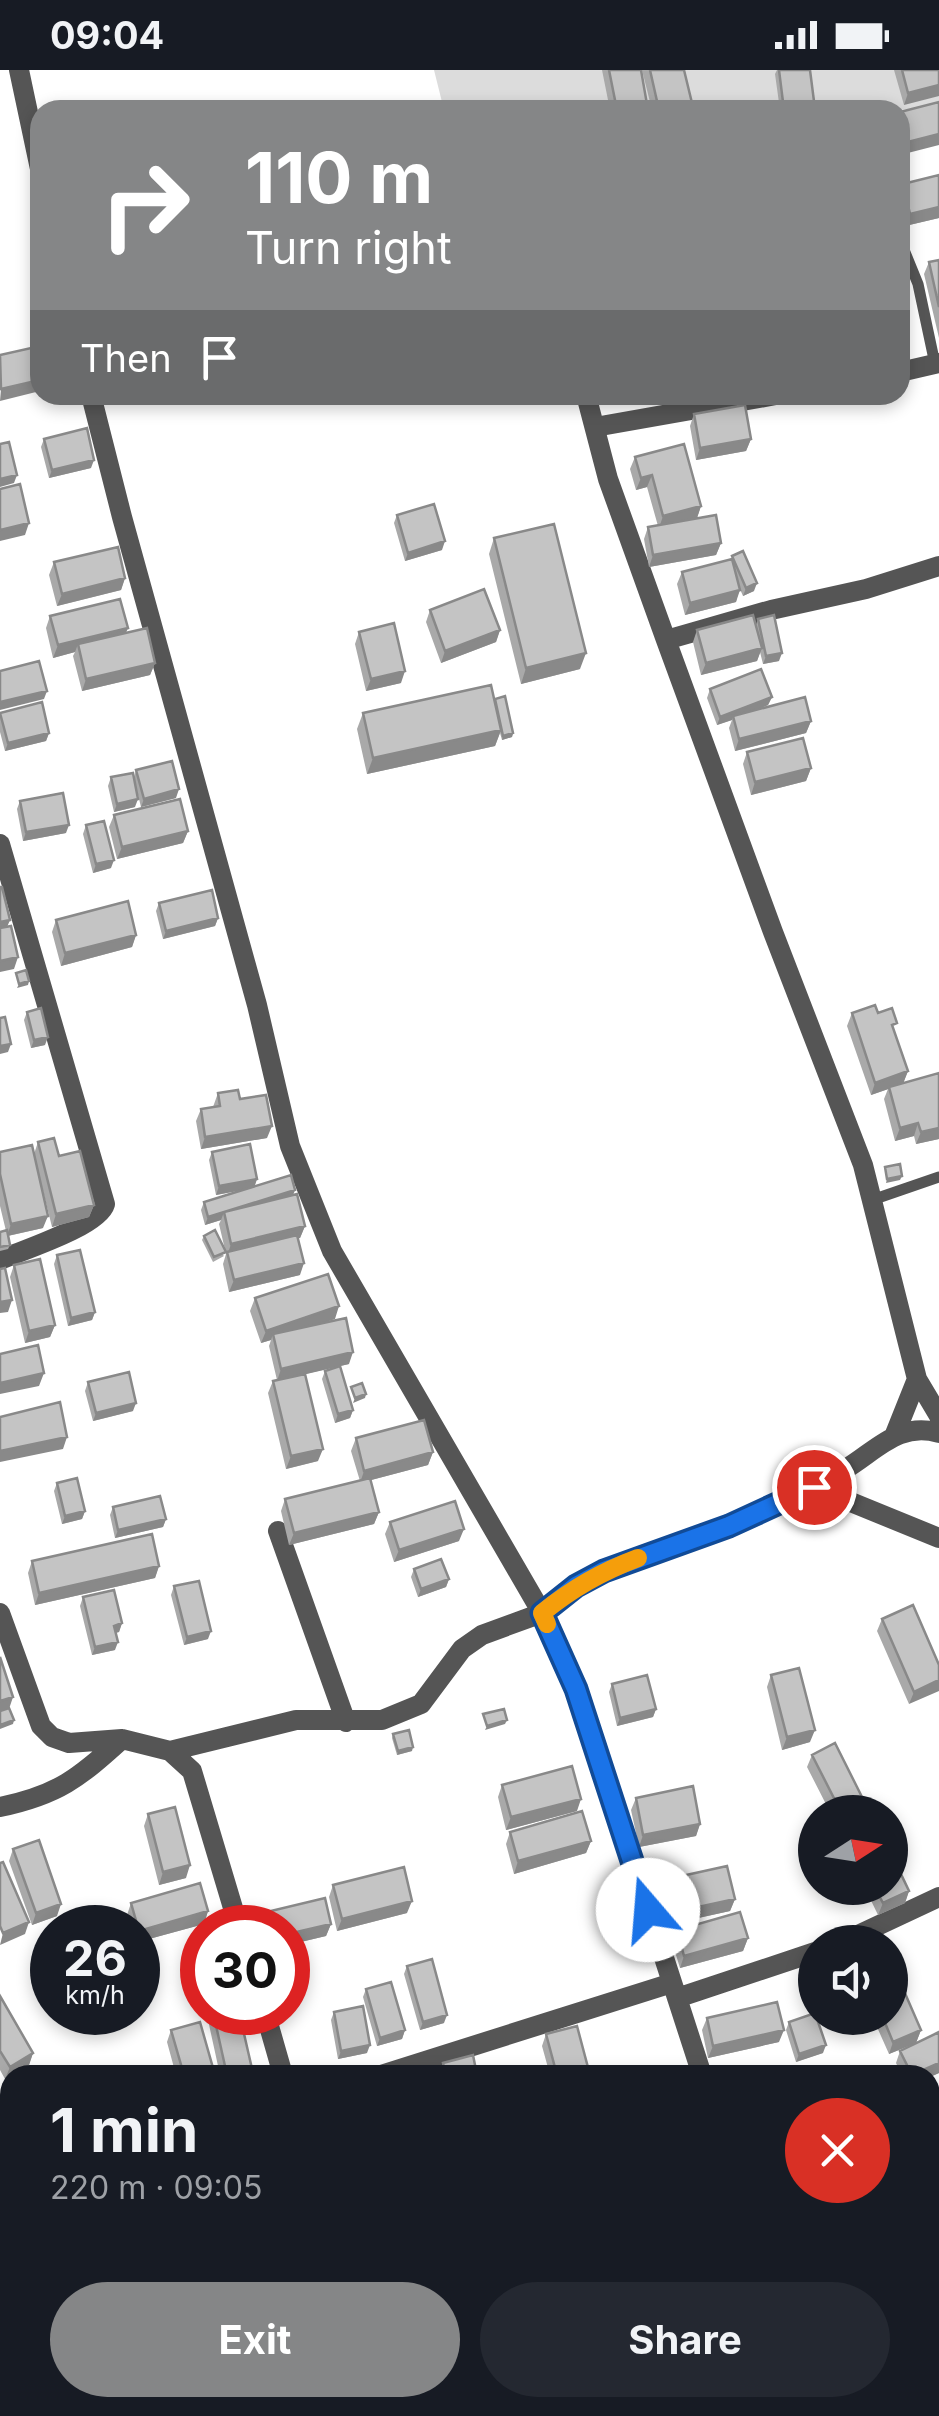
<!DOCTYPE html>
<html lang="en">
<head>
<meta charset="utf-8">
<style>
	:root { --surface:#171b24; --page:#242831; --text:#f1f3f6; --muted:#9ea1a6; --accent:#858687 }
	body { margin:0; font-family:Inter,sans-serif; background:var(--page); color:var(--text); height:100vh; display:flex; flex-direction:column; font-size:38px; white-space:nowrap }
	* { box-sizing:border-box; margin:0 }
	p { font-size:32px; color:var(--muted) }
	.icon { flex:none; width:55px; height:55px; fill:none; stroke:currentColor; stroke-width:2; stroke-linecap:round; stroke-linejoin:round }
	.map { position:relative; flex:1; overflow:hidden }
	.side { position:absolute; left:0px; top:1995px; width:940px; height:352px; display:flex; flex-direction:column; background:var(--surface); border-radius:30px 30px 0 0; box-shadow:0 5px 15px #0003 }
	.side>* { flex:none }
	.hud { position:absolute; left:30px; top:30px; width:880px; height:305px; border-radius:30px; box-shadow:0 5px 15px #0003; background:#858687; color:#fff; overflow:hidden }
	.needle { width:65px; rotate:78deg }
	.fabs { position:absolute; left:798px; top:1725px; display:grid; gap:20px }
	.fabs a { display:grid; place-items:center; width:110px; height:110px; border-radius:50%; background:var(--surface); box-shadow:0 5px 15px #0003; font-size:50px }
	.speed { position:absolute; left:30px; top:1835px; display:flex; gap:20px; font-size:50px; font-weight:700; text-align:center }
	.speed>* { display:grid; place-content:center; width:130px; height:130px; border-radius:50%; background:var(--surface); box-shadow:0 5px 15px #0003; line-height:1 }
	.speed small { font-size:25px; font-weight:400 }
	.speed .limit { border:15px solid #d22; background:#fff; color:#111 }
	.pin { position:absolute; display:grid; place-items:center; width:85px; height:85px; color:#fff; margin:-42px; border:5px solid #fff; border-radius:50%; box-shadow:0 2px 10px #0007 }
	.me { position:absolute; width:110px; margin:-55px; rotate:342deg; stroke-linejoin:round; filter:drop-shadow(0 0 8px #0008) }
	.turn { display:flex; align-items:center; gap:35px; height:210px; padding:0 50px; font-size:45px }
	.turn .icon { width:130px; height:130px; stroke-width:2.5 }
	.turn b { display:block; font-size:70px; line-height:85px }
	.then { display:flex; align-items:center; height:95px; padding:0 50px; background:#0003; gap:20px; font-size:38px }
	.round { display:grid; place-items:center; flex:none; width:105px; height:105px; border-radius:52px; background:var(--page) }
	.headline { display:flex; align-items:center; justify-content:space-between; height:170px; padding:0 50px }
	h1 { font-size:60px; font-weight:700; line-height:75px }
	.cta { display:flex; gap:20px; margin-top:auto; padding:20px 50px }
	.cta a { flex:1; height:115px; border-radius:60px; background:var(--accent); color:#fff; font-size:40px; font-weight:700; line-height:115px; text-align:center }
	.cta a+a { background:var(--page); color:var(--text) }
	.status { display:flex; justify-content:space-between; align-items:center; height:70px; padding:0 50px; background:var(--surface); direction:ltr }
	.status svg { height:28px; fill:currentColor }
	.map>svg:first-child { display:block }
</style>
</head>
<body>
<div class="status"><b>09:04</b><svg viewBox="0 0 49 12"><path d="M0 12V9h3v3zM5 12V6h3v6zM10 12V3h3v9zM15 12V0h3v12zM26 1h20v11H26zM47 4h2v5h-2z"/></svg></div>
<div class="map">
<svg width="939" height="2346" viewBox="0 0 939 2346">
	<rect width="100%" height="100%" fill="#fff"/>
	<path fill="#dcdcdc" d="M434,0H939V35L900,40H444Z"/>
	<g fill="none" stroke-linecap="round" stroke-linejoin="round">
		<path stroke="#555" stroke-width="11" d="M900,170L918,214L935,294
			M872,1130L939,1107"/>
		<path stroke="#555" stroke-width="20" d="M19,0L40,99
			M900,302L939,293
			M586,325L608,409L666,570L773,862L863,1095L917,1309L939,1346
			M595,357L776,325
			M666,570L771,540L866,519L939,496
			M0,774L105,1134C99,1156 23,1180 0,1190
			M895,1364L917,1309
			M814,1417L939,1468
			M278,1461L346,1652
			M0,1543L41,1656L52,1667L69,1673L122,1669L170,1681L296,1650H382L421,1634L462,1579L482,1565L542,1543L332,1181L290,1076L257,935L122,447L91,325
			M170,1681L192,1701L239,1858
			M0,1737C58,1725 79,1708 122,1669
			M843,1872L939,1827
			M677,1928L815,1882
			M265,1942L283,2005
			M381,2005L672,1913
			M702,2005L577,1619L542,1543C554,1534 565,1523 578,1515C623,1487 678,1475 727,1456C768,1440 806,1421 844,1400C876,1381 899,1351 939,1363
			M0,2141L10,2162
			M930,2302L939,2297
			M79,2338L82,2346
			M237,2338L238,2346
			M814,2338L817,2346
			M853,2346L868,2338"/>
	</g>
	<path fill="#a9a9a9" d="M602,0H641L648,40H610Z
		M642,0H684L692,33L690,40H652Z
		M777,0H810L814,40H780L775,4Z
		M894,0H939L904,35Z
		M939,105V148L905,156L900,133V121L903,114Z
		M939,190V268L924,204L929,192Z
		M694,344L751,369L746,381L696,390L690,356Z
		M44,369L91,398L49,408L41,377Z
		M635,387L701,436L697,448L721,473L716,485L649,497L644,469L648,457L658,456L647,417L636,420L630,399Z
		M397,445L442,480L405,491L394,453Z
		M494,468L580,599L521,614L489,484Z
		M732,486L754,521L743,526L739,517L736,532L685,545L677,514L682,502L731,490Z
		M54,492L125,508L121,520L57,536L49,505Z
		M430,540L500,560L496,572L441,593L426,552Z
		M50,546L126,563L155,593L150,605L82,621L73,586L75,582L53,588L46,558Z
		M758,549L779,591L763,594L760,582L757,591L701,605L693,572L697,560L756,555Z
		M359,562L401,613L366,621L355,574Z
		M710,619L772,627L768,635L759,639L811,651L806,663L735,681L729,658L732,650L717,655L707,628Z
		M494,630L513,663L512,667L502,670L500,663L495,676L367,704L357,659L363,643Z
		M0,643L49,663L46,671L5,681L0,662Z
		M747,682L811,698L806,711L751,725L743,694Z
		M136,700L176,728L141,737L135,713V737L114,742L108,716L111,707L134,708Z
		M20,731L66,763L23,771L17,739Z
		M114,745L188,761L183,773L117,789L109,757Z
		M86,755L111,798L93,803L83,764Z
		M159,833L218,848L215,856L163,869L156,841Z
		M56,850L136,865L132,877L61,896L52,862Z
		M27,942L45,975L31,978L24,950Z
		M852,943H878L894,962L908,1001L903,1013L939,1069L916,1074L914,1066L895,1071L884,1029L888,1019L871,1025L847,956Z
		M218,1023L240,1029L267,1068L201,1079L196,1051L201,1039L213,1037Z
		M38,1072L59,1086L94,1135L89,1147L52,1157L37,1097L43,1158L8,1166L10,1175L8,1179L0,1181V1162L6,1161L0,1136V1082L34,1084Z
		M212,1082L257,1109L254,1117L293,1125L305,1156L300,1168H298L300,1205L229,1222L223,1194L226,1184L219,1154L221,1150L205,1155L201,1140L204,1132L246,1119L216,1125L209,1090Z
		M204,1166L224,1186L213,1192L202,1170Z
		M57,1185L95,1242L92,1250L68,1256L54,1194Z
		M14,1195L55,1255L50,1267L25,1273L10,1207Z
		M255,1228L335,1249L321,1253L349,1294L340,1296L353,1340L350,1348L335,1353L322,1309L325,1301L336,1297L305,1304L318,1391L286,1399L268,1323L273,1311L277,1310L269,1276L271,1270L261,1273L250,1241Z
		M88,1312L133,1341L93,1351L85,1321Z
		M356,1368L433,1382L428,1395L371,1410L379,1442L374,1454L289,1475L281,1441L285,1429L360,1411L351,1381Z
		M57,1413L85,1441L82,1449L62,1454L54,1421Z
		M113,1437L166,1449L163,1457L115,1468L110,1445Z
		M390,1452L459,1471L394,1492L385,1464Z
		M32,1491L159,1496L155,1508L35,1535L28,1503Z
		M414,1499L449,1509L446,1517L418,1527L411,1507Z
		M174,1516L208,1569L184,1575L171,1525Z
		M83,1527L122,1553L119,1562L115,1563V1580L92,1585L80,1536Z
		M882,1549L939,1595L909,1634L877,1561Z
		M771,1605L810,1672L782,1680L767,1617Z
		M612,1614L656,1639L653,1647L617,1656L609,1622Z
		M393,1664L412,1681L397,1685L392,1668Z
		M812,1685L867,1737L865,1742H830L807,1697Z
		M502,1715L577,1741L506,1760L498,1727Z
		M636,1728L700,1754L696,1766L639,1777L631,1740Z
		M148,1744L186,1808L159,1815L144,1756Z
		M510,1762L591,1771L586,1783L514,1804L506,1774Z
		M13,1779L57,1846L32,1855L9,1791Z
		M659,1811L735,1829L730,1841L662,1856L654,1823Z
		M333,1815L407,1843L337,1861L329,1827Z
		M865,1818H890L909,1821L905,1833L878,1845Z
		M131,1833L208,1841L204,1854L138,1872V1858H130L127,1845Z
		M254,1845L331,1854L326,1866L288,1875V1858H250Z
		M677,1860L748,1868L743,1881L680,1898L672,1872Z
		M407,1896L444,1953L420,1960L404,1904Z
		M201,1901H202V1921L198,1909Z
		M366,1919L405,1960L402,1969L377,1976L363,1927Z
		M0,1926L33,1983L29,1995L5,2009L0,2000Z
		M210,1942H239L252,2005H220L208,1950Z
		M334,1942L367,1983L338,1989L331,1950Z
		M707,1948L779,1972L708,1988L702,1960Z
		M873,1948H890L921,1960L916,1973L889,1984Z
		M789,1952L823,1983L796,1992L786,1960Z
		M171,1960L215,2005H176L167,1972Z
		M546,1964L590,2005H550L542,1976Z
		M900,1981L939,2003L930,2007V2005H902L896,1993Z
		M443,1993L477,2005H438Z
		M148,2338H222L223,2343L222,2346H150Z
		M536,2338H575L578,2346H539Z
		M581,2338H623L625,2346H584Z
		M672,2338H710L712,2346H675Z
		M716,2338H794L791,2346H719Z"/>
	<path fill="#898989" d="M939,15V26L904,35L908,23Z
		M692,33L690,40H663Z
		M939,64V75L900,85V74Z
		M939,137V148L905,156L910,144Z
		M40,310V321L0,331L1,319Z
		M751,369L746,381L696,390L700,378Z
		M94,390L91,398L49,408L52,400Z
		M17,405L14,413L0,417V409Z
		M652,405L647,417L636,420L641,408Z
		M701,436L697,448L659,458L663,446Z
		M29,453L25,465L0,471V460Z
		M445,471L442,480L405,491L408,483Z
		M721,473L716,485L649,497L653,485Z
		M125,508L121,520L57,536L62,524Z
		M757,513L754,521L743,526L746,518Z
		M740,520L736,532L685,545L690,533Z
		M128,558L123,570L78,574L75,582L53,588L58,575Z
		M500,560L496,572L441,593L445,581Z
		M762,578L757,591L701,605L706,593Z
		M586,583L580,599L521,614L526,598Z
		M782,583L779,591L763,594L766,586Z
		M155,593L150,605L82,621L86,609Z
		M405,601L401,613L366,621L371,609Z
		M47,621L44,629L0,640V632Z
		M772,627L768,635L734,649L733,646L732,650L717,655L720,647Z
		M811,651L806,663L735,681L739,669Z
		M501,660L495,676L367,704L373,688Z
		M49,663L46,671L5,681L8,673Z
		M513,663L512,667L502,670L503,666Z
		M811,698L806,711L751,725L755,712Z
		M179,719L176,728L141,737L144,729Z
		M138,729L135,737L114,742L117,734Z
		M69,755L66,763L23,771L26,762Z
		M188,761L183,773L117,789L122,777Z
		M114,790L111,798L93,803L96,794Z
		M218,848L215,856L163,869L166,861Z
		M10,850L5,862L0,863V852Z
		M136,865L132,877L61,896L65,883Z
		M18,887L14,899L0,902V891Z
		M29,911L28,915L17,918L19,914Z
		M48,967L45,975L31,978L34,970Z
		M11,974L8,982L0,984V976Z
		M908,1001L903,1014L871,1025L875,1013Z
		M918,1053L914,1066L895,1071L900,1058Z
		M272,1056L267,1068L201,1079L205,1067Z
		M939,1058V1069L916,1074L921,1062Z
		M902,1106L900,1110L886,1113L887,1109Z
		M257,1109L254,1118L216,1125L219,1116Z
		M295,1120L292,1128L224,1142L221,1150L205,1155L208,1147Z
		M94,1135L89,1147L52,1157L56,1144Z
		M48,1146L43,1158L7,1166L11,1154Z
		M305,1156L300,1168L227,1186L231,1174Z
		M304,1193L300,1205L229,1222L234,1210Z
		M12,1230L8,1242L0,1243V1232Z
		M339,1236L335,1249L274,1269L273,1264L271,1270L261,1273L266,1261Z
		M95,1242L92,1250L68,1256L71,1248Z
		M55,1255L50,1267L25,1273L29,1261Z
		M353,1282L349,1294L277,1311L281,1299Z
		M44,1303L39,1316L0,1324V1313Z
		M366,1324L365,1328L353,1333L355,1328Z
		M136,1333L133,1341L93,1351L96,1343Z
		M353,1340L350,1348L335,1353L338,1344Z
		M67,1367L63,1379L0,1392V1381Z
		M323,1379L318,1391L286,1399L291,1386Z
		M433,1382L428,1395L360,1413L364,1401Z
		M85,1441L82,1449L62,1454L65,1446Z
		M379,1442L374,1454L289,1475L294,1463Z
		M166,1449L163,1457L115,1468L118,1460Z
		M464,1459L459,1471L394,1492L399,1480Z
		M159,1496L155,1508L35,1535L39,1523Z
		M449,1509L446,1517L418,1527L421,1519Z
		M122,1553L119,1562L111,1564L114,1556Z
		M211,1561L208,1569L184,1575L187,1567Z
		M118,1572L115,1580L92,1585L95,1577Z
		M939,1610V1621L909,1634L914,1622Z
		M13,1627L9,1639L0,1642V1631Z
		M656,1639L653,1647L617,1656L620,1648Z
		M14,1650L13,1654L0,1659V1655Z
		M507,1650L505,1654L485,1660L487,1656Z
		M815,1660L810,1672L782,1680L787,1667Z
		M413,1677L412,1681L397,1685L398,1681Z
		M581,1729L577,1741L506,1760L511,1747Z
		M700,1754L696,1766L639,1777L643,1765Z
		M591,1771L586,1783L514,1804L518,1791Z
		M190,1795L186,1808L159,1815L163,1802Z
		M909,1821L905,1833L878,1845L883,1833Z
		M735,1829L730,1841L662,1856L666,1844Z
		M412,1831L407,1843L337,1861L342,1849Z
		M61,1834L57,1846L32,1855L36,1843Z
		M208,1841L204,1854L138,1872L139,1861Z
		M29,1852L25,1864L0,1875L3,1863Z
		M331,1854L326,1866L288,1875V1864Z
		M748,1868L743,1881L680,1898L684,1886Z
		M447,1945L444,1953L420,1960L423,1952Z
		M405,1960L402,1969L377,1976L380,1968Z
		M784,1960L779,1972L708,1988L713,1976Z
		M921,1960L916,1973L889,1984L893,1972Z
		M370,1975L367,1983L338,1989L341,1981Z
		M826,1975L823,1983L796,1992L799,1984Z
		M33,1983L29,1995L5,2009L10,1997Z
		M939,1993V2003L930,2007V2005H914Z
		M939,2259L935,2271L930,2273V2263Z
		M791,2338H794L791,2346H764Z"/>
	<path fill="#c4c4c4" stroke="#898989" stroke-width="2.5" d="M609,0H641L648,40H617Z
		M650,0H684L692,33L659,40Z
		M779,0H810L815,39L784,40Z
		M902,0H939V15L908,23Z
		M939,32V64L900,74V42Z
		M939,105V137L910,144L903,114Z
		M939,190V237L929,192Z
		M40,276V310L1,319L0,285Z
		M745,335L751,369L700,378L694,344Z
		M87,358L94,390L52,400L44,369Z
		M9,372L17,405L0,409V374Z
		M684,374L701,436L663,446L652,405L641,408L635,387Z
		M20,414L29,453L0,460V419Z
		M434,434L445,471L408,483L397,445Z
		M716,445L721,473L653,485L648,457Z
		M554,454L586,583L526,598L494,468Z
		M118,477L125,508L62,524L54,492Z
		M743,481L757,513L746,518L732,486Z
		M732,489L740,520L690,533L682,502Z
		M484,519L500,560L445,581L430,540Z
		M120,529L128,558L58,575L50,546Z
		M753,545L762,578L706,593L697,560Z
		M774,545L782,583L766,586L758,549Z
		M394,553L405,601L371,609L359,562Z
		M147,558L155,593L86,609L78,574Z
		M39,591L47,621L0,632V601Z
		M761,599L772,627L720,647L710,619Z
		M491,615L501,660L373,688L363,643Z
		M505,626L513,663L503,666L495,629Z
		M805,627L811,651L739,669L733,646Z
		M42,632L49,663L8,673L0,643Z
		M803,668L811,698L755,712L747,682Z
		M172,691L179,719L144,729L136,700Z
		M133,703L138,729L117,734L111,707Z
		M63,723L69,755L26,762L20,731Z
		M180,729L188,761L122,777L114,745Z
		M104,751L114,790L96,794L86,755Z
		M0,817H2L10,850L0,852Z
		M212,820L218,848L166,861L159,833Z
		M128,831L136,865L65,883L56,850Z
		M11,856L18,887L0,891V858Z
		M26,900L29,911L19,914L16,903Z
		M875,935L878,943L892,938L897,953L892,955L908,1001L875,1013L852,943Z
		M41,938L48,967L34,970L27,942Z
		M5,947L11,974L0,976V948Z
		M939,1003V1058L921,1062L918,1053L900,1058L889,1017Z
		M238,1020L240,1029L266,1025L272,1056L205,1067L201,1039L220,1036L218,1023Z
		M54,1068L59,1086L80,1081L94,1135L56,1144L38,1072Z
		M250,1074L257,1109L219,1116L212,1082Z
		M32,1075L48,1146L11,1154L0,1104V1082Z
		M900,1094L902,1106L887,1109L885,1097Z
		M291,1105L295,1120L208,1147L204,1132Z
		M297,1124L305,1156L231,1174L224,1142Z
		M7,1160L10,1175L0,1177V1162Z
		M215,1160L226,1182L214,1187L204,1166Z
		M297,1165L304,1193L234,1210L227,1182Z
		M80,1180L95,1242L71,1248L57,1185Z
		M40,1189L55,1255L29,1261L14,1195Z
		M5,1198L12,1230L0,1232V1199Z
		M328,1204L339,1236L266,1261L255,1228Z
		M346,1248L353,1282L281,1299L273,1264Z
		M38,1275L44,1303L0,1313V1284Z
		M340,1296L353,1340L338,1344L325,1301Z
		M129,1302L136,1333L96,1343L88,1312Z
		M305,1304L323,1379L291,1386L273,1311Z
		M362,1313L366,1324L355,1328L351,1317Z
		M60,1332L67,1367L0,1381V1347Z
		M424,1350L433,1382L364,1401L356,1368Z
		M77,1408L85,1441L65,1446L57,1413Z
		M370,1408L379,1442L294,1463L285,1429Z
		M160,1426L166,1449L118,1460L113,1437Z
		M455,1431L464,1459L399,1480L390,1452Z
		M152,1464L159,1496L39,1523L32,1491Z
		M441,1489L449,1509L421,1519L414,1499Z
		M199,1511L211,1561L187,1567L174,1516Z
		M114,1520L122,1553L114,1556L118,1572L95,1577L83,1527Z
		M913,1535L939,1595V1610L914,1622L882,1549Z
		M0,1587L13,1627L0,1631Z
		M799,1598L815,1660L787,1667L771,1605Z
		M647,1605L656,1639L620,1648L612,1614Z
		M9,1638L14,1650L0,1655V1641Z
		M504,1639L507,1650L487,1656L483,1644Z
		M409,1660L413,1677L398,1681L393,1664Z
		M835,1673L867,1737L855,1742H841L812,1685Z
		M572,1696L581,1729L511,1747L502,1715Z
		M693,1716L700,1754L643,1765L636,1728Z
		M175,1737L190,1795L163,1802L148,1744Z
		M582,1741L591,1771L518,1791L510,1762Z
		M39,1770L61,1834L36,1843L13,1779Z
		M890,1781L909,1821L883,1833L875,1818H890Z
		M3,1792L29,1852L3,1863L0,1856V1793Z
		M727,1796L735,1829L666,1844L659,1811Z
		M404,1797L412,1831L342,1849L333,1815Z
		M200,1813L208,1841L139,1861L131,1833Z
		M325,1828L331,1854L288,1864V1858H257L254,1845Z
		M740,1842L748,1868L684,1886L677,1860Z
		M432,1889L447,1945L423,1952L407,1896Z
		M894,1898L921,1960L893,1972L883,1948H890V1900Z
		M391,1912L405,1960L380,1968L366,1919Z
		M0,1926L33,1983L10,1997L0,1981Z
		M777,1932L784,1960L713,1976L707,1948Z
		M363,1936L370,1975L341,1981L334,1942Z
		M213,1942H239L253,2003L227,2005Z
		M815,1943L826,1975L799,1984L789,1952Z
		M200,1952L215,2005H184L171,1960Z
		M577,1956L590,2005H557L546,1964Z
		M939,1962V1993L912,2005L900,1981Z
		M473,1985L477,2005H446L443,1993Z
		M930,2235L939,2258L930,2263Z
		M930,2330L939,2346H892L906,2338H930Z
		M10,2335V2338H72L74,2346H7L5,2336Z
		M156,2338H222L223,2343L214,2346H158Z
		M544,2338H575L578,2346H547Z
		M589,2338H623L625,2346H592Z
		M657,2338H668L671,2346H637L636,2344Z
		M678,2338H710L712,2346H681Z
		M725,2338H791L764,2346H727Z"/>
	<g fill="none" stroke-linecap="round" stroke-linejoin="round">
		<defs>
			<path id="route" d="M648,1840L576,1619L542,1543L576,1516L604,1501L729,1456L814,1417"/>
		</defs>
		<use href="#route" stroke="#114b97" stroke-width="25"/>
		<use href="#route" stroke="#1a73e8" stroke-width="18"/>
		<path stroke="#f59e0b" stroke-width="18" d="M547,1554L542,1543C573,1518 601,1502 638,1488"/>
	</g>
</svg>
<div class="fabs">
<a><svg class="needle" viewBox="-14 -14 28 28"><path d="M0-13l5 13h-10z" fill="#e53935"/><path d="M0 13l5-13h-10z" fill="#9ea1a6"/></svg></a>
<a><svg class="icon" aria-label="sound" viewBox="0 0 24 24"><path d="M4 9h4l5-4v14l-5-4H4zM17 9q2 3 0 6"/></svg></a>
</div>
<div class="speed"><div>26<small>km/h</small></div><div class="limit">30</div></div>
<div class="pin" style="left:814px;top:1417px;background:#d93025"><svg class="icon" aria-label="arrive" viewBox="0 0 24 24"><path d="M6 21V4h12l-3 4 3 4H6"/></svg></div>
<svg class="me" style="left:648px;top:1840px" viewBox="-20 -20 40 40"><circle r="19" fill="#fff"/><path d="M0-13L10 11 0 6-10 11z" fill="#1a73e8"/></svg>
<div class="hud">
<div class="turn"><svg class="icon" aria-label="right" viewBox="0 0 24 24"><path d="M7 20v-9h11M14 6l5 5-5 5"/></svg><div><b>110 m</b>Turn right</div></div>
<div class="then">Then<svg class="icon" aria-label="arrive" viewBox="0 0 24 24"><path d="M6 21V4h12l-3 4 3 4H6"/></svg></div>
</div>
<section class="side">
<div class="headline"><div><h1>1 min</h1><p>220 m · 09:05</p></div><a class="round" style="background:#d93025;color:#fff"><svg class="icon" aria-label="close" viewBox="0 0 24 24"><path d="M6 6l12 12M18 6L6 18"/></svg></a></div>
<div class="cta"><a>Exit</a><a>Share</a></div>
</section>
</div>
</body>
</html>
